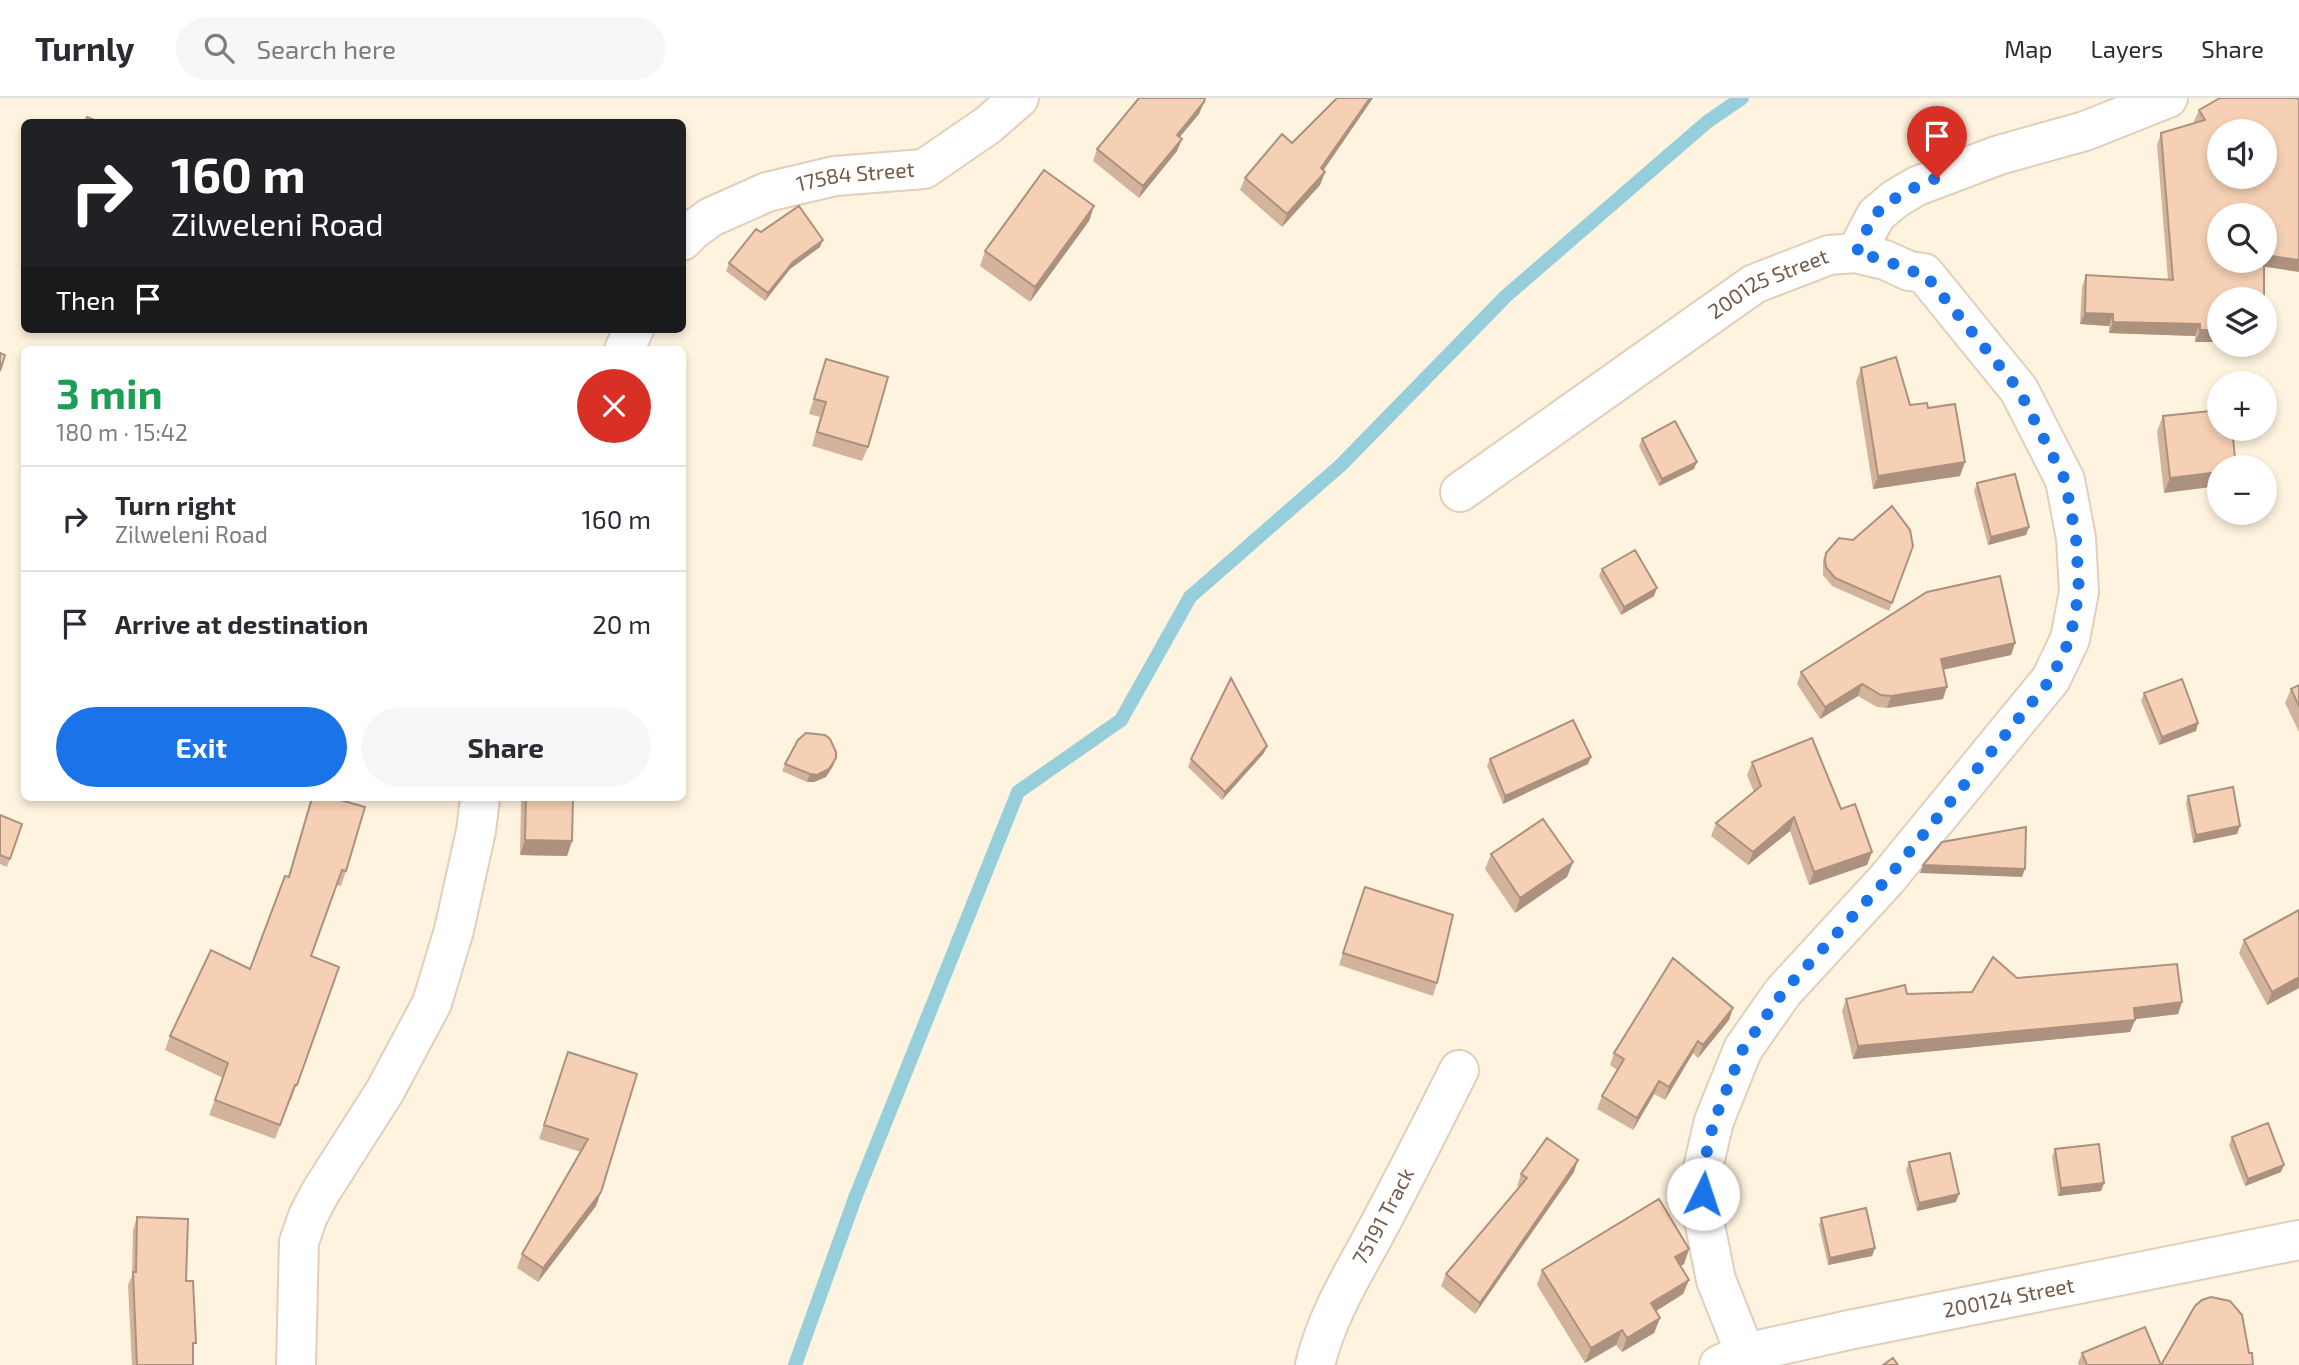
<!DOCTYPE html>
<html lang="en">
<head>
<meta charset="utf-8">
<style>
	:root { --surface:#fff; --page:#f7f7f7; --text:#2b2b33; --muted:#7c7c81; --line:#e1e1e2; --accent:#1a73e8 }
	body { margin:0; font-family:"Exo 2",sans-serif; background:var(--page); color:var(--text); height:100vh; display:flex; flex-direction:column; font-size:26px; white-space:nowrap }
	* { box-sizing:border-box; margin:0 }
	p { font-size:23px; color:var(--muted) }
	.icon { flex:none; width:38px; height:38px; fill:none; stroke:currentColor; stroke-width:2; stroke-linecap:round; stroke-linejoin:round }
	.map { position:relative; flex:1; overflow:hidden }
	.side { position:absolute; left:21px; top:248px; width:665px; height:455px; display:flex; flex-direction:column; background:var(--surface); border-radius:10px; box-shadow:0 4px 10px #0003 }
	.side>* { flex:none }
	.top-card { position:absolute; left:21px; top:21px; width:665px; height:214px; border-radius:10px; box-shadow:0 4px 10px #0003; background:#202124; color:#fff; overflow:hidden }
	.buttons { position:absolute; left:2207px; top:21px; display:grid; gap:14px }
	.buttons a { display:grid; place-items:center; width:70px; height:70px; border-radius:50%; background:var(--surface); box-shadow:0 4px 10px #0003; font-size:35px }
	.pin { position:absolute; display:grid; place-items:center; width:60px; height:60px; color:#fff; margin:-72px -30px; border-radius:50% 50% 50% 0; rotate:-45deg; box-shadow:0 0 7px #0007 }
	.pin .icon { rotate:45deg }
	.me { position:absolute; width:77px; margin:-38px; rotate:4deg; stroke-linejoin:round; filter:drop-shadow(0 0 5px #0008) }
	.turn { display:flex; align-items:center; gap:24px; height:147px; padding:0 35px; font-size:32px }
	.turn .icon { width:91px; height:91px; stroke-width:2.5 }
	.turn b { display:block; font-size:49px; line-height:60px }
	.then { display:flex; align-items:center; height:66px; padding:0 35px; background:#0003; gap:14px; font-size:26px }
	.round { display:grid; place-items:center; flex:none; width:74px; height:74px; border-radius:37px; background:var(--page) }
	.headline { display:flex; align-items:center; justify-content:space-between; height:119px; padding:0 35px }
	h1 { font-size:42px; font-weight:700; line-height:52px; color:#1e9e55 }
	.cta { display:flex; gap:14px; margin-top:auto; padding:14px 35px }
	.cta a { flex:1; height:80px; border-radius:42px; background:var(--accent); color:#fff; font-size:28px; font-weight:700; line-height:80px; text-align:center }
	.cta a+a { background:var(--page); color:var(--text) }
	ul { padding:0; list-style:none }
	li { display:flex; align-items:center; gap:21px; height:105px; padding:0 35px; border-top:2px solid var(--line) }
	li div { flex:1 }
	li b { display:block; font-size:26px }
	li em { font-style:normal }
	header { display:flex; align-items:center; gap:42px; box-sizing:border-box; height:98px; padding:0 35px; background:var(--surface); border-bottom:2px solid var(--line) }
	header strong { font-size:33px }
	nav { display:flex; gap:38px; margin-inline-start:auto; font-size:24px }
	.search { width:490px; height:63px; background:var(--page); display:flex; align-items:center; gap:18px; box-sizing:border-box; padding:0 24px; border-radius:38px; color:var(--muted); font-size:26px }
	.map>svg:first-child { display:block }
</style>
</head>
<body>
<header>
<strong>Turnly</strong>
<div class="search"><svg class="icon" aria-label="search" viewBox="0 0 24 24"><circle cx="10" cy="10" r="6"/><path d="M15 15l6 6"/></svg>Search here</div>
<nav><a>Map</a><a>Layers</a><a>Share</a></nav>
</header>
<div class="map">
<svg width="2299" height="1267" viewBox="0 0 2299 1267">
	<rect width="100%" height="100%" fill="#fef3de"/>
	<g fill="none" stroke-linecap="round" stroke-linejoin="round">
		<path stroke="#97cedb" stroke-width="14" d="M795,1267L855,1100L1018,694L1121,622L1190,499L1341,367L1506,198L1707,24L1742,0"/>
		<defs>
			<g id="minor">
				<path id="s1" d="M682,143L693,132L711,119L767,94L835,78L924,71L988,27L1019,0"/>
				<path d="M1856,155L1876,117L1895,101L1917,88L1999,57L2085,33L2168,0"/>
				<path d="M624,252L634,231"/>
				<path id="s2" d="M1460,394L1754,186L1829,157L1856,155L1885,162L1909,173L1924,175L2019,292L2065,382L2076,440L2079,494L2070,541L2051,581L1887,781L1783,894L1743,951L1714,1023L1702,1074L1703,1117L1716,1182L1745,1255"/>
				<path d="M296,1267L299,1144L308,1118L320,1095L385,993L432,905L454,832L476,733L480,700"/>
				<path id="s3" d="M1315,1267C1327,1216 1356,1171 1380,1126C1407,1075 1433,1024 1459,972"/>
				<path id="s4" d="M1719,1267L1745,1255L1849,1232L2299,1142"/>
			</g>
		</defs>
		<use href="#minor" stroke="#e2ceba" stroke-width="42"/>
		<use href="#minor" stroke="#fff" stroke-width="38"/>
	</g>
	<path fill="#d3b39b" d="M1337,0H1373L1323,73L1325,74L1320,87L1282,129L1240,92L1245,80L1292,45Z
		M2220,0L2264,169L2195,244V238L2109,235V228L2080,226L2082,189L2086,177L2168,182L2157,47L2161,35L2195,25L2194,23L2199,12Z
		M1204,3L1199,16L1180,39L1182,41L1177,53L1139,100L1093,63L1097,51Z
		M1094,108L1089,123L1030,204L980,168L985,153Z
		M761,134L820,149L790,171L765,203L726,173L729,165Z
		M826,261L868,349L862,363L812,348L820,319L809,316Z
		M1861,270L1910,307L1928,310L1960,378L1873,391L1856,284Z
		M2219,312L2164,395L2157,333L2163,318Z
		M1642,341L1694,371L1659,388L1639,348Z
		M1977,385L2029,429L2026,437L1988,447L1974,393Z
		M1913,448L1889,513L1832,488L1823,477V462L1826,455Z
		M1602,471L1654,498L1621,517L1599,478Z
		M2015,545L2011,557L1943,572V601L1887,610L1877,609L1858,598L1820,621L1797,586L1801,574Z
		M2299,587V634L2285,605L2291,591Z
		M2144,595L2198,625L2196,633L2159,647L2141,603Z
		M1267,648L1264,655L1222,702L1188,669L1191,661Z
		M1490,661L1588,666L1503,706L1487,668Z
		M1752,664L1841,711L1872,754L1867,767L1809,787L1790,733L1748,767L1711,738L1716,725L1754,694L1747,677Z
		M785,666L833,668L826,679L814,684H807L782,673Z
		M2188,698L2240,728L2237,736L2193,745L2186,705Z
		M311,700L346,773L341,788L337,787L311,858L339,869L291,1002H290L275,1041L209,1017L223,980L165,952L170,938L250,871L288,779Z
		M523,700H573L572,743L567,758L520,757L521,704Z
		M0,717L22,726L7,769L0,766Z
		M1491,756L1573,764L1567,779L1515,815L1485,771Z
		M1360,801L1437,885L1433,898L1339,867Z
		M2244,842L2299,890L2267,907L2239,855Z
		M2017,880L2182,904L2178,916L2135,921L2130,934L1853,961L1842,913L1846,901L1907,896L1972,894Z
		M1733,910L1729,922L1698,960L1693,955L1665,1002L1654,996L1633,1032L1597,1011L1602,998L1617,972L1610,967L1614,955Z
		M568,954L637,976L596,1108L538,1184L517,1170L522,1156L581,1054L539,1041Z
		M2232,1039L2281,1074L2245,1088L2229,1047Z
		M2055,1051L2104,1085L2101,1093L2058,1098L2052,1059Z
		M1909,1064L1956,1104L1917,1113L1906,1072Z
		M1574,1074L1475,1216L1441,1188L1446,1176L1519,1089L1517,1088L1521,1076Z
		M137,1119L186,1183L193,1267H132L128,1187L132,1178L133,1132Z
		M1821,1120L1875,1150L1872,1158L1828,1167L1819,1127Z
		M1689,1151L1684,1166L1680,1168L1689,1182L1683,1196L1656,1213L1660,1220L1654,1235L1622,1254L1616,1247L1585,1265L1537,1187L1542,1172Z
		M2082,1255L2161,1267L2249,1255L2253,1267H2079L2078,1265Z"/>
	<path fill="#ac927e" d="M1370,0H1373L1316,83L1321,70Z
		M1204,4L1199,16L1172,48L1177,37Z
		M1182,41L1177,53L1139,100L1143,88Z
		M1325,74L1320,87L1282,129L1287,116Z
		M1094,108L1089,123L1030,204L1035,189Z
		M823,142L820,149L790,171L765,203L768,195L793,164Z
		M2264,157L2299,162V174L2260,168Z
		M2085,215L2113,216L2109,228L2080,226Z
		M2113,224L2200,226L2195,238L2109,235Z
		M2200,232H2219V244H2195Z
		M1697,364L1694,371L1659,388L1662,381Z
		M1965,364L1960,378L1873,391L1878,378Z
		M2219,374V388L2164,395L2170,380Z
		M2029,429L2026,437L1988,447L1991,439Z
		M1657,490L1654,498L1621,517L1624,509Z
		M2015,545L2011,557L1936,573L1941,561Z
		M1862,586L1858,598L1820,621L1825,609Z
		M1947,589L1943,601L1887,610L1891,598Z
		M2198,625L2196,633L2159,647L2162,639Z
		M1267,648L1264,655L1222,702L1225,694Z
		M1591,659L1588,666L1503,706L1505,698Z
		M836,660L833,668L826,679L814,684H807L810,676Z
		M1794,719L1790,733L1748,767L1753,754Z
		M2240,728L2237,736L2193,745L2196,737Z
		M525,742L572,743L567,758L520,757Z
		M1872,754L1867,767L1809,787L1814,774Z
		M1573,764L1567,779L1515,815L1520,800Z
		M1923,767L2025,771L2022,779L1920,775Z
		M2299,879V890L2267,907L2272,894Z
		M2182,904L2178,916L2129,922L2134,910Z
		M1733,910L1729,922L1698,960L1703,947Z
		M2135,922L2130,934L1853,961L1858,948Z
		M1698,943L1693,955L1665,1002L1669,989Z
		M1659,983L1654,996L1633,1032L1637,1020Z
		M1578,1062L1574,1074L1475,1216L1480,1205Z
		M2284,1067L2281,1074L2245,1088L2248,1081Z
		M2104,1085L2101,1093L2058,1098L2061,1090Z
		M601,1094L596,1108L538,1184L543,1170Z
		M1959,1096L1956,1104L1917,1113L1919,1105Z
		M1875,1150L1872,1158L1828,1167L1830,1160Z
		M1689,1151L1684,1166L1670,1174L1675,1159Z
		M1689,1182L1683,1196L1645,1220L1651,1205Z
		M1660,1220L1654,1235L1622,1254L1627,1240Z
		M1622,1232L1616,1247L1585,1265L1591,1250Z"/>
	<path fill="#f5d0b4" stroke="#ac927e" stroke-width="2" fill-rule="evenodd" d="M1139,0H1205L1204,4L1177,37L1182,41L1143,88L1097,51Z
		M1337,0H1370L1321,70L1325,74L1287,116L1245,80L1282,36L1292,45Z
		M2220,0H2295L2299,1V162L2264,157V117H2219V163H2264V201H2219V232H2200V226L2113,224V216L2085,215L2086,177L2173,182L2161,35L2205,22L2199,12ZM2219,33H2264V79H2219Z
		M87,19L100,24H85Z
		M1044,72L1094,108L1035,189L985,153Z
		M799,108L823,142L793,164L768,195L729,165L756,131L761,134Z
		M0,255L5,257L0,273Z
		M1896,259L1910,307L1927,305L1928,310L1955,306L1965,364L1878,378L1861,270Z
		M826,261L888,279L868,349L817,334L826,304L814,301Z
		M2219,312V331H2232L2236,369H2219V374L2170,380L2163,318Z
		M1675,323L1697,364L1662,381L1642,341Z
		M2015,376L2029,429L1991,439L1977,385Z
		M1892,408L1910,432L1913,448L1892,505L1835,480L1826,469L1825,462L1826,455L1839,440L1853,442Z
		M1635,452L1657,490L1624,509L1602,471Z
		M2000,478L2015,545L1941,561L1947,589L1891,598L1881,597L1862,586L1825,609L1801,574L1927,494Z
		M1231,580L1267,648L1225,694L1191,661Z
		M2182,581L2198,625L2162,639L2144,595Z
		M2299,587V608L2291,591Z
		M1573,622L1591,659L1505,698L1490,661Z
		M806,635L825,637L830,641L836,654V660L829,671L817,677L810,676L785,666L798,642Z
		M1812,640L1841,711L1855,706L1872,754L1814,774L1794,719L1753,754L1716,725L1761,688L1752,664Z
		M2233,689L2240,728L2196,737L2188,698Z
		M312,700H333L365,709L346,773L342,772L311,858L339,869L297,987H295L280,1027L215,1002L228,965L170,938L211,852L250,871L285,778L289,779Z
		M526,700H573L572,743L525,742Z
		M0,717L22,726L10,761L0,757Z
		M1543,721L1573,764L1520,800L1491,756Z
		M2026,729L2025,771L1923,767L1942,744Z
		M1365,789L1453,817L1437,885L1343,855Z
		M2299,812V879L2272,894L2244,842Z
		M1993,859L2017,880L2177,866L2182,904L2134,910L2135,922L1858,948L1846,901L1905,887L1907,896L1972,894Z
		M1673,860L1733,910L1703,947L1698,943L1669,989L1659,983L1637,1020L1602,998L1624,961L1614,955Z
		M568,954L637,976L601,1094L543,1170L522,1156L588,1041L544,1027Z
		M2268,1025L2284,1067L2248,1081L2232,1039Z
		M1547,1040L1578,1062L1480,1205L1446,1176L1527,1080L1521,1076Z
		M2099,1046L2104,1085L2061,1090L2055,1051Z
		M1950,1055L1959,1096L1919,1105L1909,1064Z
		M1659,1101L1689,1151L1675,1159L1689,1182L1651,1205L1660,1220L1627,1240L1622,1232L1591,1250L1542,1172Z
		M1866,1110L1875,1150L1830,1160L1821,1120Z
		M137,1119L188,1121L186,1183H193L196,1245H193V1267H137L133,1174H136Z
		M2211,1199L2230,1203L2242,1217L2249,1255H2252L2253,1267H2087L2082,1255L2145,1229L2161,1267L2195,1208L2202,1202Z
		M1893,1260L1898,1267H1883Z"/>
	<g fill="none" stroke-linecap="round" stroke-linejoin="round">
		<path stroke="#1a73e8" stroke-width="12" stroke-dasharray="0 21.6" d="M1703,1096L1702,1074L1714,1023L1743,951L1783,894L1887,781L2051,581L2070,541L2079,494L2076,440L2065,382L2019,292L1924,175L1909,173L1885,162L1856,155C1862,143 1868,127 1876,116C1892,99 1916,88 1937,80"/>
	</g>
	<g text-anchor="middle" stroke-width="5" stroke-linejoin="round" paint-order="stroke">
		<g font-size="21" fill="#755845" stroke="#fff6e6">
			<text dy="7" stroke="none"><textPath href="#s1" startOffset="189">17584 Street</textPath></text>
			<text dy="7" stroke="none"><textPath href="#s2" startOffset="373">200125 Street</textPath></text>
			<text dy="7" stroke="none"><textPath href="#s3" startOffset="164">75191 Track</textPath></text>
			<text dy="7" stroke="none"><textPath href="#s4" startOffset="298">200124 Street</textPath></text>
		</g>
	</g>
</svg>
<div class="buttons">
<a><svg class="icon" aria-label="sound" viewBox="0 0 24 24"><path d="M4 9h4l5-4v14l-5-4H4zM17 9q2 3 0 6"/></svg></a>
<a><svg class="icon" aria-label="search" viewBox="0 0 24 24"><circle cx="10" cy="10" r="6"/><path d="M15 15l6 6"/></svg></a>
<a><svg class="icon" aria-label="layers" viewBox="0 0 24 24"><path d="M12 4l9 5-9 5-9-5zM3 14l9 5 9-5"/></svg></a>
<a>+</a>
<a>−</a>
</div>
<div class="pin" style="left:1937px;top:80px;background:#d93025"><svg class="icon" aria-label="arrive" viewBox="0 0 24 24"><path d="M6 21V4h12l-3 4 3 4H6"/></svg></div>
<svg class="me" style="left:1703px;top:1096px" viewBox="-20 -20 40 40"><circle r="19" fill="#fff"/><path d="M0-13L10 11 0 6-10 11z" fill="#1a73e8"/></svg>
<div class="top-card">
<div class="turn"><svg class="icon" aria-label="right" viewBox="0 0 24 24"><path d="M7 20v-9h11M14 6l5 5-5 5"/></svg><div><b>160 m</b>Zilweleni Road</div></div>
<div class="then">Then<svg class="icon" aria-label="arrive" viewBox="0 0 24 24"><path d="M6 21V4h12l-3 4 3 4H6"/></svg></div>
</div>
<section class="side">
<div class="headline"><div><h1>3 min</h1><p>180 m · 15:42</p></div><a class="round" style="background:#d93025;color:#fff"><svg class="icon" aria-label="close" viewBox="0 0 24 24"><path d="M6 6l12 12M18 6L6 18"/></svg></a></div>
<ul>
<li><svg class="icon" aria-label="right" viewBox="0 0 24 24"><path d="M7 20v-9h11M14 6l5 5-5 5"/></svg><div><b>Turn right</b><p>Zilweleni Road</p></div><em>160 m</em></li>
<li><svg class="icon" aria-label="arrive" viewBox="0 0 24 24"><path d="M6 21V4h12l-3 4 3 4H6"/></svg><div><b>Arrive at destination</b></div><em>20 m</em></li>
</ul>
<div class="cta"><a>Exit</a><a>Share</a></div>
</section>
</div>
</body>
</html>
